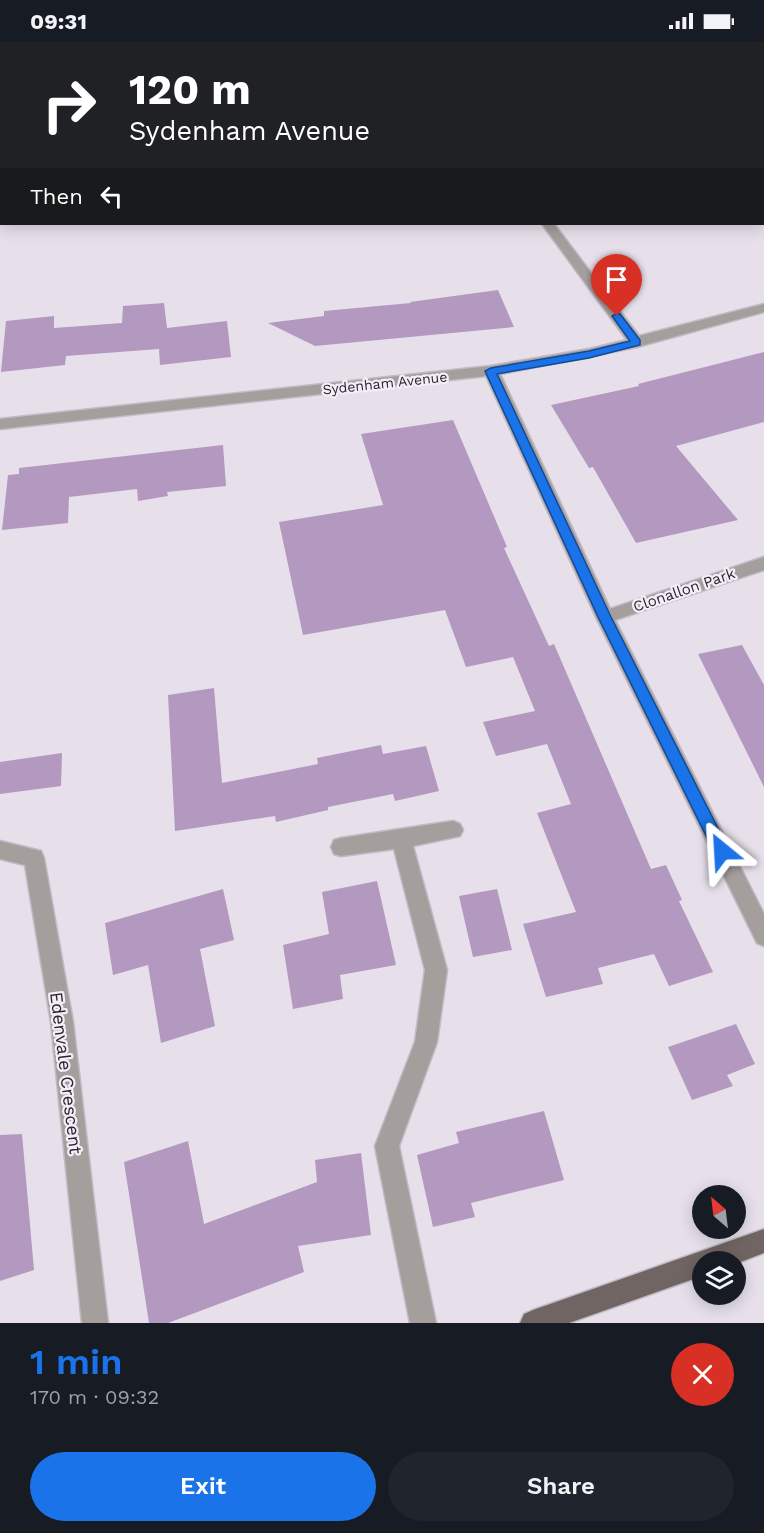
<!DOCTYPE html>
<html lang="en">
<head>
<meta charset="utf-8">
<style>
	:root { --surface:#171b24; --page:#20242c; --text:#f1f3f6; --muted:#9ea1a6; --accent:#1a73e8 }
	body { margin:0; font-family:"Work Sans",sans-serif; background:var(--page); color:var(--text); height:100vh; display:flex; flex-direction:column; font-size:22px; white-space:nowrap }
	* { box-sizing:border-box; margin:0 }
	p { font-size:20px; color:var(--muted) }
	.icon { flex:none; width:33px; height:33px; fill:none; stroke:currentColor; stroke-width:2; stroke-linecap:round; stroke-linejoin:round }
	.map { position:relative; height:1281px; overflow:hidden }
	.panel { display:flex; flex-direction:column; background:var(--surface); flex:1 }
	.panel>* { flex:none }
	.guide { position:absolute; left:0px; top:0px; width:765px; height:183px; box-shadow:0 3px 15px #0003; background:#202124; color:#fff; overflow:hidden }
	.needle { width:39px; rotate:332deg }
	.tools { position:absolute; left:692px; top:1143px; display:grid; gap:12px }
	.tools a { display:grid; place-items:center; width:54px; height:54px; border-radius:50%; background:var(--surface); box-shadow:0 3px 15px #0003; font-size:30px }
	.pin { position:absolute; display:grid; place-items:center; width:51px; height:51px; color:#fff; margin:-62px -26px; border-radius:50% 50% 50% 0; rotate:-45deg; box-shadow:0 0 6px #0007 }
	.pin .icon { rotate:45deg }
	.me { position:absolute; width:66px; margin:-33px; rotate:333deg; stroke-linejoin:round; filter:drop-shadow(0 0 4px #0008) }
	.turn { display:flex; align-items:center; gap:21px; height:126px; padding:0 30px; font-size:27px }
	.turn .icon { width:78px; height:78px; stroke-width:2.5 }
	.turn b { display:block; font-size:42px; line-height:51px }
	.then { display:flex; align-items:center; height:57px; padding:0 30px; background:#0003; gap:12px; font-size:22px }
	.round { display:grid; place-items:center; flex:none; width:63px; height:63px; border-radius:32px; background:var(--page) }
	.summary { display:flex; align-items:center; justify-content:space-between; height:102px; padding:0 30px }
	h1 { font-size:36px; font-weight:600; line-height:45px; color:var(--accent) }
	.primary-button { display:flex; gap:12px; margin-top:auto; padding:12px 30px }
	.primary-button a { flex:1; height:69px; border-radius:36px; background:var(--accent); color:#fff; font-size:24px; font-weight:600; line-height:69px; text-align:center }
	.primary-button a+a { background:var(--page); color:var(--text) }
	.status { display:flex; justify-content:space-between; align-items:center; height:42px; padding:0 30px; background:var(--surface); direction:ltr }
	.status svg { height:16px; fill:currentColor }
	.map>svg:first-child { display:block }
</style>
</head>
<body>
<div class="status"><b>09:31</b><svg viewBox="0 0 49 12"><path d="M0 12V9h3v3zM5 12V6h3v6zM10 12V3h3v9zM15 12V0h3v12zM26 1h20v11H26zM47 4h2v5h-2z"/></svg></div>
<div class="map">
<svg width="764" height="1281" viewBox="0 0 764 1281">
	<rect width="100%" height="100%" fill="#e7e0eb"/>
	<path fill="#b398c0" d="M498,248L514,285L315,304L268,281L324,274V269L411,261L410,260Z
		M164,261L167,286L227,279L231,315L160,323L159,307L66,314L65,323L1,330L6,279L54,274V286L122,281L123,264Z
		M764,310V380L676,404L738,478L636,501L593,425L589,426L551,363L639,344L638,342Z
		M453,378L507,505L504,506L549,604L554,602L651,827L666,823L682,858L679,859L713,930L669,944L654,912L598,926L603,942L546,955L523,882L576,870L537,771L571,762L547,702L496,714L483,680L535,669L513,615L466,625L445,568L303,593L279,480L383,463L361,392Z
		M223,403L226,444L167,450L168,454L138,459L137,447L69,455L68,481L2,488L8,433L19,432V426Z
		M742,603L764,643V745L698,612Z
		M214,646L222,741L318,722L317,716L381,703L383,712L426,704L439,749L395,759L393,752L328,765V768L276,780L275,774L175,789L168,653Z
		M62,711L61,744L0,752V720Z
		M377,839L396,923L340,933L343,957L293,967L283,903L329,892L322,850Z
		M223,847L234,898L200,907L215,984L161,1001L148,923L113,933L105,881Z
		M497,847L512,908L473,915L459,854Z
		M736,982L755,1022L727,1033L733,1044L692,1058L668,1005Z
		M544,1069L564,1138L471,1161L475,1175L433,1185L417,1113L459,1101L456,1090Z
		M22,1092L34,1228L0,1239V1093Z
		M188,1099L204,1182L317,1140L315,1118L361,1111L371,1193L298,1204L304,1230L168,1281H149L124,1120Z"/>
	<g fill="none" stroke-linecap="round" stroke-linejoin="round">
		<defs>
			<path id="minor" d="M130,0H140V2H130Z
				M407,0H417L418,2H408Z
				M559,0H569L570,2H560Z
				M0,127H2L0,135Z
				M542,182H554L639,294L764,262V270L637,305L500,332L610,567L764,515V528L615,578L764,872V904L757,901L596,575L486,334L0,387V377L491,324L589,307L627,298Z
				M453,779L460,782L463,788L460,794L413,804L447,928L437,1000L399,1104L436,1281H410L375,1104L415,1000L425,928L394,807L341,814L334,812L331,805L334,798L341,796Z
				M0,799L41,809L44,816L73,980L108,1281H82L51,980L25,823L0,817Z"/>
			<path id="major" d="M764,1187V1211L735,1222V1220H702V1234L569,1281H520L524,1272L533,1268Z"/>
		</defs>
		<use href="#minor" stroke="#c1bbc5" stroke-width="3"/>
		<use href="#major" stroke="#c1bbc5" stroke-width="3"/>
		<use href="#minor" fill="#a49e9c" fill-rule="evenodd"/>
		<use href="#major" fill="#706562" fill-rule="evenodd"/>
	</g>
	<path fill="#1a73e8" stroke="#114b97" stroke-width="1.5" d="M617,271L620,272L640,298V303L589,316L497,332L611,575L727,804L729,809L727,814L722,816L716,814L598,575L485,329L491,326L589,309L630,299L612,274Z"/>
	<g text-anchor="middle" stroke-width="4.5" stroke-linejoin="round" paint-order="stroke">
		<g font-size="14" fill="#2b282c" stroke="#f5edf9">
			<text transform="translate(385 341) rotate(-6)" y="5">Sydenham Avenue</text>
		</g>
		<g font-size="15" fill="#2b282c" stroke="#f5edf9">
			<text transform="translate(684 548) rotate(-19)" y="5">Clonallon Park</text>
		</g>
		<g font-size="18" fill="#2b282c" stroke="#f5edf9">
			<text transform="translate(66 1031) rotate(83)" y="6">Edenvale Crescent</text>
		</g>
	</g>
</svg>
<div class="tools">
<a><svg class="needle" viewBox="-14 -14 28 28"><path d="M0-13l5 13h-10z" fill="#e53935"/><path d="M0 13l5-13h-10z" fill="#9ea1a6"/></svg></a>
<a><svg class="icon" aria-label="layers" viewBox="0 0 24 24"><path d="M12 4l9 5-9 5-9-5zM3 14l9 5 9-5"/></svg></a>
</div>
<div class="pin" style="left:617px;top:274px;background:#d93025"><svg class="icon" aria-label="arrive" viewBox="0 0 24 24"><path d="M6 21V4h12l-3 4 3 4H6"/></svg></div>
<svg class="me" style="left:722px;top:809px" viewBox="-20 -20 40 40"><path d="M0-17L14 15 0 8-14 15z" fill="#1a73e8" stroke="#fff" stroke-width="4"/></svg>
<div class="guide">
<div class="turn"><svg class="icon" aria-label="right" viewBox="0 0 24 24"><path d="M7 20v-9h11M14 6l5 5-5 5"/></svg><div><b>120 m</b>Sydenham Avenue</div></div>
<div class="then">Then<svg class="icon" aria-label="left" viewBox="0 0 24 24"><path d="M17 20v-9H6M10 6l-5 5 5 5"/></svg></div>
</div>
</div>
<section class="panel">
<div class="summary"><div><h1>1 min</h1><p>170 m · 09:32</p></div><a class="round" style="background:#d93025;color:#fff"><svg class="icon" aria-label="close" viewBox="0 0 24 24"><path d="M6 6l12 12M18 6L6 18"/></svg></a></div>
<div class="primary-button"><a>Exit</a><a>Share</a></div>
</section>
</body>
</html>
